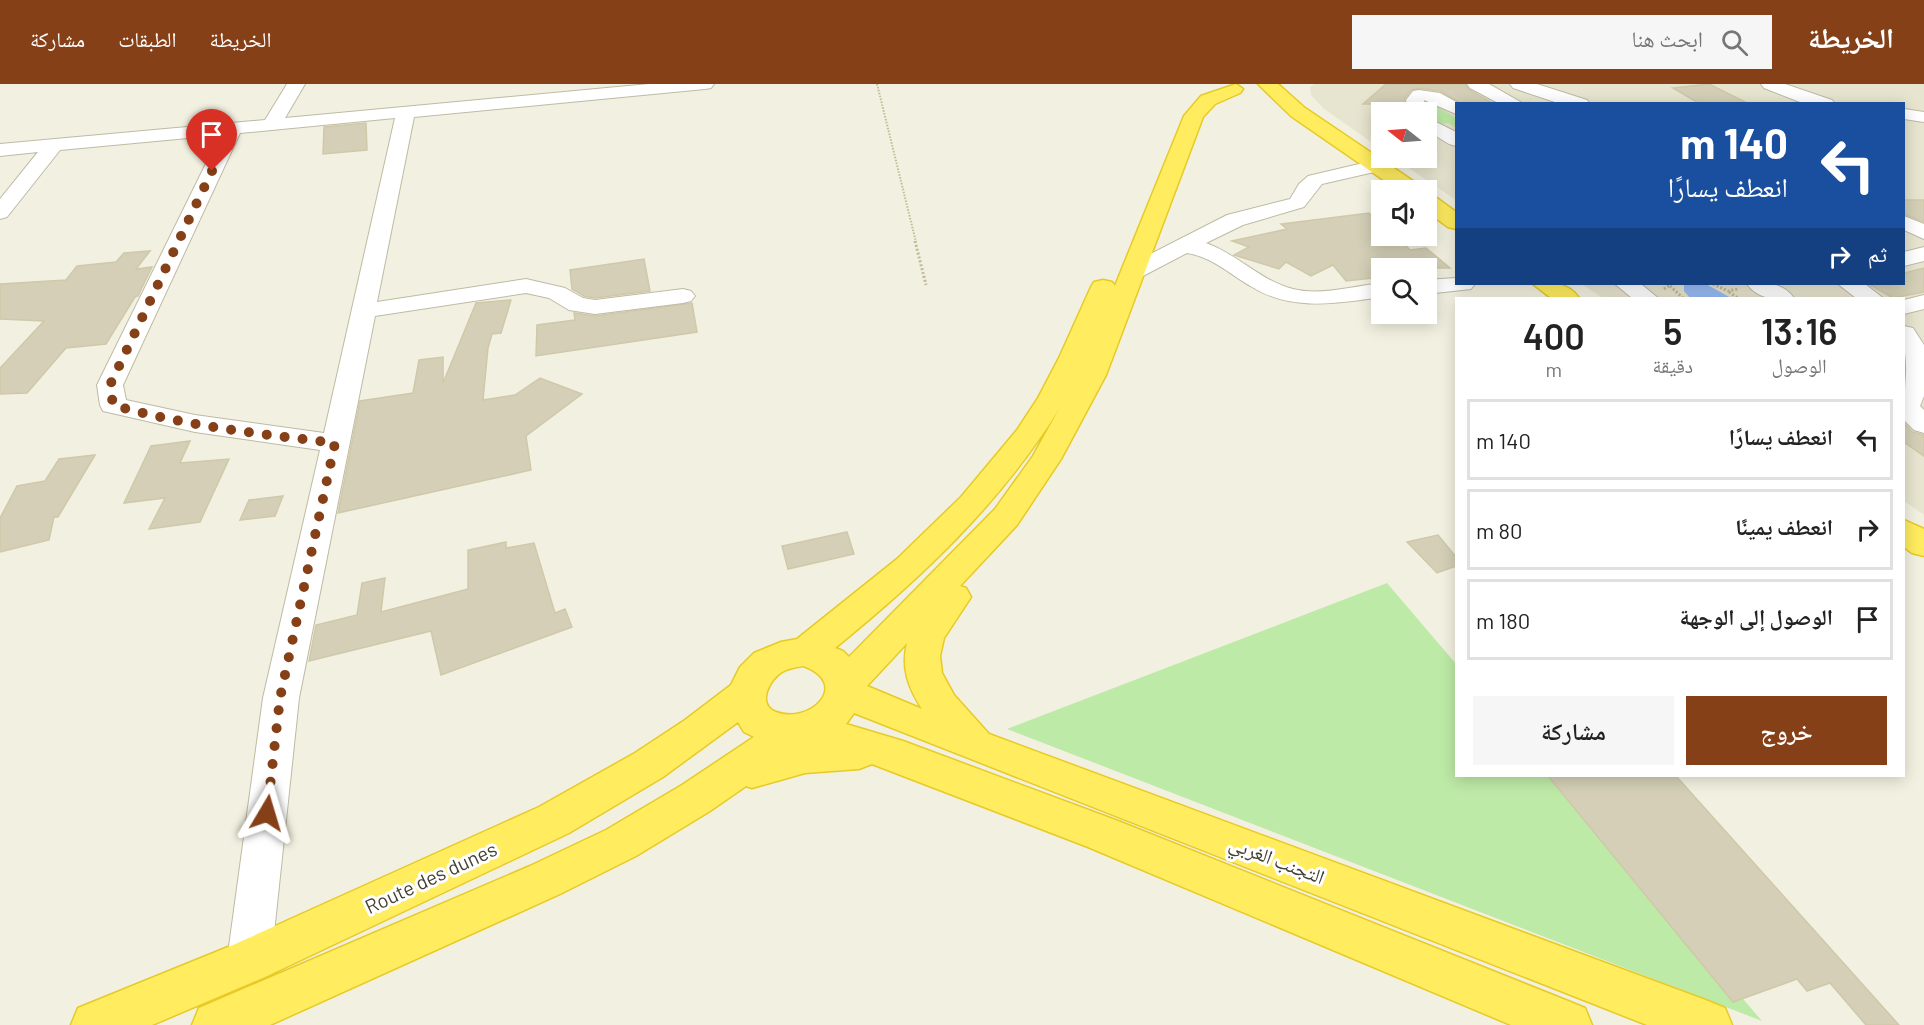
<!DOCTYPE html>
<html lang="ar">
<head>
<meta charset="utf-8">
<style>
	:root { --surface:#fff; --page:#f6f6f6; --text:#222; --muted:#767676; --line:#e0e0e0; --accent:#854018 }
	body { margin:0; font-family:Barlow,"Noto Naskh Arabic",sans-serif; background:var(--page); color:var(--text); direction:rtl; height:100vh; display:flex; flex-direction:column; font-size:22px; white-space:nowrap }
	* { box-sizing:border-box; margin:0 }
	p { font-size:20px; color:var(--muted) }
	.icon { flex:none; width:33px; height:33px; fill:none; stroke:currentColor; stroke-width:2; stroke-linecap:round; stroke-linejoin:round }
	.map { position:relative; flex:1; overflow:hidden; direction:ltr }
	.panel { position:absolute; left:1455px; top:213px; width:450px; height:480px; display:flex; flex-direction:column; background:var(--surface); border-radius:0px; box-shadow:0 3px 15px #0003; direction:rtl }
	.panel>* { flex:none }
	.banner { position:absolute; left:1455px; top:18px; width:450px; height:183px; border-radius:0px; box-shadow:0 3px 15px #0003; direction:rtl; background:#1a4fa0; color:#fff; overflow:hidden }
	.needle { width:39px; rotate:287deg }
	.controls { position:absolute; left:1371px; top:18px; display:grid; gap:12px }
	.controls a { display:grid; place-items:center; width:66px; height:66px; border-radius:0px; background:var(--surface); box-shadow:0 3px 15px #0003; font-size:30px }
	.pin { position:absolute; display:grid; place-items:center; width:51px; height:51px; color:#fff; margin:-62px -26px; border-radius:50% 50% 50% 0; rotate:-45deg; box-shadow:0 0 6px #0007 }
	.pin .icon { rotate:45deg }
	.me { position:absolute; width:66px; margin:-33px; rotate:7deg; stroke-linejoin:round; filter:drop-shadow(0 0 4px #0008) }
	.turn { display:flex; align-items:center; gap:21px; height:126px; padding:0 18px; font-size:27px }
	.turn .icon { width:78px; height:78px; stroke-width:2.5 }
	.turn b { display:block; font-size:42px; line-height:51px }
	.then { display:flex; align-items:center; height:57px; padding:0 18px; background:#0003; gap:12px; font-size:22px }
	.eta { display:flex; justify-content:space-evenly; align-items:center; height:102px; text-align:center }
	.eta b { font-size:36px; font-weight:600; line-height:42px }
	.button { display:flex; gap:12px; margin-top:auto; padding:12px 18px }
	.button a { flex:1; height:69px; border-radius:0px; background:var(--accent); color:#fff; font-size:24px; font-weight:600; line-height:69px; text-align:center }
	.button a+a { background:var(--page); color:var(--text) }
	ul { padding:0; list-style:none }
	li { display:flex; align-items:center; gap:18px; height:81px; margin:0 12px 9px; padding:0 6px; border:3px solid var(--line); border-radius:0px }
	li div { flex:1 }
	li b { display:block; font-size:22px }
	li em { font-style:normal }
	header { display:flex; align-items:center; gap:36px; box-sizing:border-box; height:84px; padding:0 30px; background:var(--accent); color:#fff }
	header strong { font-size:28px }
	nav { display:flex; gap:33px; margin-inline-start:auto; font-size:21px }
	.search { width:420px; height:54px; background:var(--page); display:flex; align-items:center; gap:15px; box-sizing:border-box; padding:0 21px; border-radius:0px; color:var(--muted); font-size:22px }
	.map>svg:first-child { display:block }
</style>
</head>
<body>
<header>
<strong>الخريطة</strong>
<div class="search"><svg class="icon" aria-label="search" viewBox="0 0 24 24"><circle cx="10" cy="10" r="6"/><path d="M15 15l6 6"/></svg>ابحث هنا</div>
<nav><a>الخريطة</a><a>الطبقات</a><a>مشاركة</a></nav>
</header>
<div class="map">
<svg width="1924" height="941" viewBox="0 0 1924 941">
	<rect width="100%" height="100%" fill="#f2f1e1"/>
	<path fill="#e7e4cf" d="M1315,0H1924V431L1904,417V214H1603L1581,200H1904V20H1456V116L1394,74H1426V28H1382L1381,65L1323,24L1311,11L1310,3Z"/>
	<path fill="#bdeaa6" d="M1425,15L1456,34V44L1448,39L1441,40L1424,26Z
		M1387,499L1456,580V692H1552L1762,937L1007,645Z"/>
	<path fill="#98bbf5" d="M1684,200H1706L1731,214H1690L1684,207Z"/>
	<path fill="#d4cfb6" stroke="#cfc9a9" stroke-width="1.5" d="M1386,0H1465L1469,6L1494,20H1462L1441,7L1419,4L1411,6L1404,15V20H1363Z
		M1709,0L1749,20H1700L1673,4Z
		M366,39L367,66L323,70L324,43Z
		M1904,116H1924V138L1904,130Z
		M1369,129L1382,142V152H1397L1410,166L1426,164L1450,184H1382V193L1346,197L1333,181L1311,192L1286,178L1279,185L1234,171L1249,163L1232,157L1287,145L1281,140Z
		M150,167L136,185L152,183L138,212L135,213L106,260L66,264L27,309L0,310V284L44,237L0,235V200L66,196L77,182L116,178L124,169Z
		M644,175L650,207L595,214L584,212L572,205L570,186Z
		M1924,184V208L1893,214L1870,201L1904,200V189Z
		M511,216L501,249L492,250L488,264L483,316L515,311L540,294L582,310L526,352L531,386L338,429L360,317L413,309L419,276L443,273V299L476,219Z
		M692,219L697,248L536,272L537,241L575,236L574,229L595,232Z
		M1904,339L1912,348L1924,351V372L1904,358Z
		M190,357L180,379L229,375L200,438L149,445L165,414L124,419L151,362Z
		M95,371L58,433H54L49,456L0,468V434L17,402L45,397L59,375Z
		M283,412L275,432L240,436L249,416Z
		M847,448L854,470L788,485L782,462Z
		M1438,451L1456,473V482L1437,489L1407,458Z
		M506,458V464L534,459L555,529L565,525L572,543L441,591L431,547L309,577L316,541L357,531L362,499L385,494L381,528L434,514L468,505V466Z
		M1548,692H1676L1899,941H1866L1830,899L1807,907L1797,895L1733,918Z"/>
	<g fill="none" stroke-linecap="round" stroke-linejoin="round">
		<defs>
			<path id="minor" d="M287,0H305L285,34L649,0H714L711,4L705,5L414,33L377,218L526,195L565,204L583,214L595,216L683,205L691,207L695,212L691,217L683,219L595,230L569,226L549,214L526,209L375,232L299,614L271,877L264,892L249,899L234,892L227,877L263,614L320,366L195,348L103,327L100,321L97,301L220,51L60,66L7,133L0,135V115L38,68L0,72V60L265,36ZM395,34L324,349L195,331L126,316L123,301L240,49Z
				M1467,0H1489L1524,20H1500L1470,4Z
				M1510,0H1537L1587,16L1590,20H1561L1513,4Z
				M1761,0H1785L1832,16L1835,20H1805L1764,4Z
				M1419,6L1440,9L1460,20H1456V30L1424,16L1426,28H1408L1406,16L1413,7Z
				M1904,25L1924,28V38L1904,35Z
				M1426,33L1456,48V62L1449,60L1426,46Z
				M1376,76L1383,78L1386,82L1383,86L1322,100L1304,123L1243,141L1206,159C1237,170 1261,197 1293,205C1320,212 1354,202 1382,199V213C1336,219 1293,228 1252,203C1231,191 1212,173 1187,169L1141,193L1133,195L1125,193L1122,188L1125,183L1227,131L1290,115L1299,100L1308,92Z
				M1904,132L1924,140V155L1904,146Z
				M1924,163V177L1904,182V168Z
				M1456,194V200H1475L1471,205L1426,210V196Z
				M1615,200H1641L1658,214H1632Z
				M1747,200C1764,198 1783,198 1794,214C1777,216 1758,216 1747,200Z
				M1838,200H1865L1883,214H1856Z
				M1924,211V225L1904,230V216Z
				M1904,242L1913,244L1924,261V312L1920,322L1924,326V349L1914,346L1904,336C1904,320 1905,305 1906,289C1907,273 1902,257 1904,242Z"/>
			<path id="highway" d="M1236,0L1243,5L1240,9L1215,20L1203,33L1106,291L1061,375L1017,441L960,502L966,504L971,513L944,554L940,572L942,589L954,611L989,650L1708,917L1725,924L1732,941H1647L854,629L846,640L903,657L1118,737L1568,917L1585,924L1592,941H1511L1088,763L872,680L859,685L805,689L752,704L746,702L710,727L636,772L560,810L270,941H192L199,924L530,782L606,746L682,701L754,653L744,648L738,638L663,693L569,749L265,893L152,941H71L78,924L233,861L539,723L635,669L685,636L731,601L740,583L754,569L781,558L797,555L897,475L961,413L1017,346L1038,314L1059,274L1091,203L1094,198L1103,196L1112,198L1115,202L1184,32L1201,12ZM1059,325L1033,372L995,425L849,573L843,567L835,564C921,494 1000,420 1059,325ZM907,559C901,584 908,603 922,625L867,602ZM804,582C852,601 809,641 776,628C756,620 770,595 782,588C789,584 797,583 804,582Z
				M1258,0H1278L1305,24L1419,101L1422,106H1398L1291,32Z
				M1426,111L1434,112L1456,128V145L1448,143L1426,127Z
				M1533,200C1550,198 1568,198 1579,214H1551Z
				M1904,436L1924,445V472L1912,469L1904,463Z"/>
		</defs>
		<use href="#minor" stroke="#bebaa4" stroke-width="2"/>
		<use href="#highway" stroke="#e7ca26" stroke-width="3"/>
		<path stroke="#c1ba94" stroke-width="2" stroke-dasharray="1.5 1.5" stroke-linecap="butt" d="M877,0L916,158"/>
		<path stroke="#c1ba94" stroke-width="3" stroke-dasharray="2 2" stroke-linecap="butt" d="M915,157L926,201
			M1713,200L1728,207L1738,205
			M1670,202L1683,214
			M1664,205L1671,200
			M1729,208L1738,214"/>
		<use href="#minor" fill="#fff" fill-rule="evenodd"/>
		<use href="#highway" fill="#ffec5f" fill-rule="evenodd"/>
	</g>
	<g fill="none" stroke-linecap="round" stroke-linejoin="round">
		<path stroke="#854018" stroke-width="10" stroke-dasharray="0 18" d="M212,87L110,301L113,321C185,342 261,350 335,359L280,614L267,729"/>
	</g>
	<g text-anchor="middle" stroke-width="6" stroke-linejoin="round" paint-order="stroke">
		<g font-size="20" fill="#444032" stroke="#fff">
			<text transform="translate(1277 776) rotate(21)" y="7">التجنب الغربي</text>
			<text transform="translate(431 794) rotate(-25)" y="7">Route des dunes</text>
		</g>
	</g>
</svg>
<div class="controls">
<a><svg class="needle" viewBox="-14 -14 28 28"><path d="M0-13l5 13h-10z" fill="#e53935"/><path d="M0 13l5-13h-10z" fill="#767676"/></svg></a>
<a><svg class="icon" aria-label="sound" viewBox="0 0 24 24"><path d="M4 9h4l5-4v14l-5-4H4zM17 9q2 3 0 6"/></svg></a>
<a><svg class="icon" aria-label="search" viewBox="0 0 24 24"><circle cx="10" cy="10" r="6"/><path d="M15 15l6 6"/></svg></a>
</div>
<div class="pin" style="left:212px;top:87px;background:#d93025"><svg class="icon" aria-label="arrive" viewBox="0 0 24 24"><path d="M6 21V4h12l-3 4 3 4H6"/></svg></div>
<svg class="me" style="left:267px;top:729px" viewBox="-20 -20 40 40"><path d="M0-17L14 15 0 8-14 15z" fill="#854018" stroke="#fff" stroke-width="4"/></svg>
<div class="banner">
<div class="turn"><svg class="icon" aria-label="left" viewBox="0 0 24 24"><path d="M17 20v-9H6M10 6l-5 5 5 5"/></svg><div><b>140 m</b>انعطف يسارًا</div></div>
<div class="then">ثم<svg class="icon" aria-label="right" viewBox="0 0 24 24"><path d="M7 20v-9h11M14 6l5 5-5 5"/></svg></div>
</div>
<section class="panel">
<div class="eta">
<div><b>13:16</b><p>الوصول</p></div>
<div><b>5</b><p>دقيقة</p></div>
<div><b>400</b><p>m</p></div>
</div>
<ul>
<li><svg class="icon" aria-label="left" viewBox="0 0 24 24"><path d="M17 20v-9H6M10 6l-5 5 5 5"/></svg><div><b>انعطف يسارًا</b></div><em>140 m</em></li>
<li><svg class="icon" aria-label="right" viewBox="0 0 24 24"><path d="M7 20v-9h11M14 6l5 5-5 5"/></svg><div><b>انعطف يمينًا</b></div><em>80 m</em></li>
<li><svg class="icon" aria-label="arrive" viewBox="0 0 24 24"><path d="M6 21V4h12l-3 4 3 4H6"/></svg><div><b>الوصول إلى الوجهة</b></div><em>180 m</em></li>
</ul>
<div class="button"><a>خروج</a><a>مشاركة</a></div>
</section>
</div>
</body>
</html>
